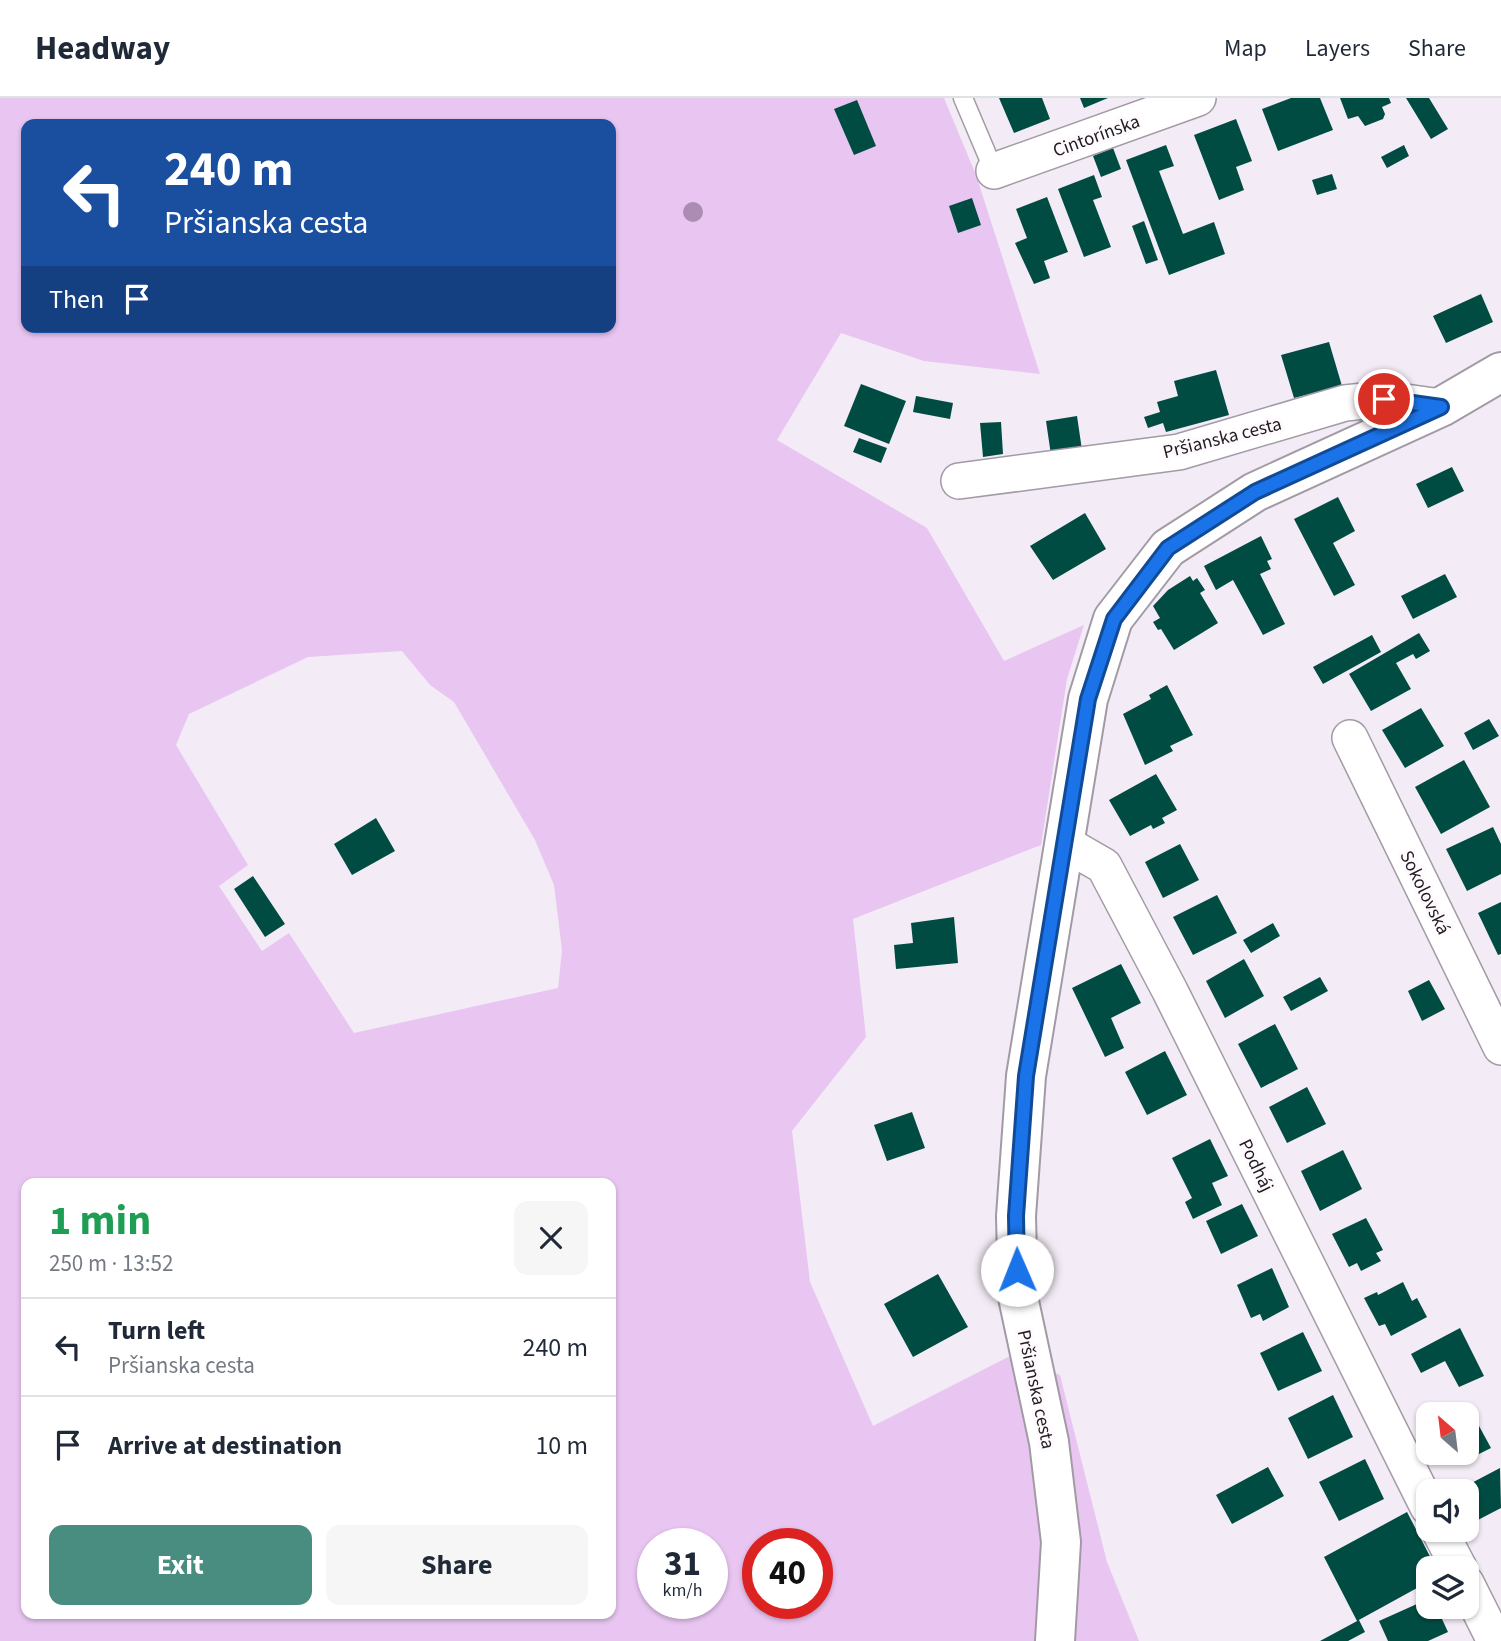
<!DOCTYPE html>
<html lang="en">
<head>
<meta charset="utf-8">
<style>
	:root { --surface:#fff; --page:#f6f6f7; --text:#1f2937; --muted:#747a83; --line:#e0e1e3; --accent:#498d81 }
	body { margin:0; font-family:"Source Sans 3",sans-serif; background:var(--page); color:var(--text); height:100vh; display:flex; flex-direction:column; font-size:26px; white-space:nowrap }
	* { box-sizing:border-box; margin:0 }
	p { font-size:23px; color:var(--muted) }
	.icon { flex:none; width:38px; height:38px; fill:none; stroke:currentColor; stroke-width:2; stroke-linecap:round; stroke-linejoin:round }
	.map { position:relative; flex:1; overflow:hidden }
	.panel { position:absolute; left:21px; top:1080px; width:595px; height:441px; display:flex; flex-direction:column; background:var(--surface); border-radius:14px; box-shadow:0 2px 5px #0004 }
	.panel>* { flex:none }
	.guide { position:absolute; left:21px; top:21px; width:595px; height:214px; border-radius:14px; box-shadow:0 2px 5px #0004; background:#1a4fa0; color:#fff; overflow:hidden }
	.needle { width:46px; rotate:332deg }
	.controls { position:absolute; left:1416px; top:1304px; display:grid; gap:14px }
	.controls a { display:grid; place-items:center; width:63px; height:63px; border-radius:14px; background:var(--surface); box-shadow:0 2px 5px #0004; font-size:35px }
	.speed { position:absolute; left:637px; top:1430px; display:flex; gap:14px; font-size:35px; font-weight:700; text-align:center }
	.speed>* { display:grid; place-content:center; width:91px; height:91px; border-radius:50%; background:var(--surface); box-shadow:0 2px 5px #0004; line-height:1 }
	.speed small { font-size:18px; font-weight:400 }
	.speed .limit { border:10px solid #d22; background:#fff; color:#111 }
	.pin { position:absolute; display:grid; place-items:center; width:60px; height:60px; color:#fff; margin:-30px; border:4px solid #fff; border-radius:50%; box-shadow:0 2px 7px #0007 }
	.me { position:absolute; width:77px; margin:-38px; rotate:359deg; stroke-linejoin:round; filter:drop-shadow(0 0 5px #0008) }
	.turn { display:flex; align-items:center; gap:24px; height:147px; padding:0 28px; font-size:32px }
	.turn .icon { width:91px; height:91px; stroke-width:2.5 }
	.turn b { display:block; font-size:49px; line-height:60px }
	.then { display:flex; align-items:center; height:66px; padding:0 28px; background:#0003; gap:14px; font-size:26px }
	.round { display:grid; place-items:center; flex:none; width:74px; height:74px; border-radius:14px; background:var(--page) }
	.summary { display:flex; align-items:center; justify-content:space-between; height:119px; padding:0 28px }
	h1 { font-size:42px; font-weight:700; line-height:52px; color:#1e9e55 }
	.cta { display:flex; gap:14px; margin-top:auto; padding:14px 28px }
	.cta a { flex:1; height:80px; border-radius:14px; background:var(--accent); color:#fff; font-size:28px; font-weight:700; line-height:80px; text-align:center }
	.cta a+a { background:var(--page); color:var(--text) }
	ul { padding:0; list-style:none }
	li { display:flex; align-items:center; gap:21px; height:98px; padding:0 28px; border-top:2px solid var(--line) }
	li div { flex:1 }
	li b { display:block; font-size:26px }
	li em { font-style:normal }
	header { display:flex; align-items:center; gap:42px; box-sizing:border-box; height:98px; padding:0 35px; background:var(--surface); border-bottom:2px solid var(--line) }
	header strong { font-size:33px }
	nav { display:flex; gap:38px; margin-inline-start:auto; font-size:24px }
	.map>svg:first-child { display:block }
</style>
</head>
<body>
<header>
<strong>Headway</strong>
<nav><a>Map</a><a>Layers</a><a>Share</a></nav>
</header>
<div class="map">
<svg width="1501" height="1543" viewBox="0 0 1501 1543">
	<rect width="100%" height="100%" fill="#f3ebf5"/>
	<path fill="#e9c6f2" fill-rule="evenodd" d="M0,0H944L976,77L1040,276L924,263L841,235L777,342L927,430L1004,563L1084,527L1067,581L1041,747L853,821L866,939L792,1033L810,1184L873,1328L1012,1257L1060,1277L1107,1464L1139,1543H0ZM26,26H611V229H26ZM402,553L430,587L454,604L535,742L554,787L562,852L558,890L354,935L289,835L262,853L219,788L248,767L176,647L189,616L308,559ZM26,1085H611V1516H26ZM653,1446H712V1505H653ZM758,1446H817V1505H758Z"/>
	<path fill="#014c42" d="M999,0H1042L1050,21L1014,35Z
		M1080,0H1108L1084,10Z
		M1291,0H1320L1333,32L1278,53L1262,11Z
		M1340,0H1389L1391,5L1382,9L1385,16L1383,21L1365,28L1358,18L1348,21Z
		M1406,0H1429L1448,31L1431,41Z
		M857,2L876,48L854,57L834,11Z
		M1236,21L1252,63L1236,69L1244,92L1219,102L1194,37Z
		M1166,47L1174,68L1159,73L1183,136L1214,124L1225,156L1169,177L1126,62Z
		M1404,47L1409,58L1387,70L1381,59Z
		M1113,50L1121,71L1101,79L1093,58Z
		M1332,76L1337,91L1317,97L1312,82Z
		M1094,77L1102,99L1093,102L1111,149L1084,159L1058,91Z
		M1047,99L1068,154L1044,163L1050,180L1034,186L1015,145L1027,140L1016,111Z
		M972,100L981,127L958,135L949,108Z
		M1144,123L1158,162L1146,166L1132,128Z
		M1481,196L1493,224L1446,245L1433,218Z
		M1329,244L1342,288L1294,300L1281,257Z
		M1216,272L1229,317L1166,334L1163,325L1148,330L1144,319L1160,314L1157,304L1178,298L1174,283Z
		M861,286L906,303L889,346L844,328Z
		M916,298L953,305L950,321L913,314Z
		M1077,318L1082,352L1051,357L1046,323Z
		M1001,324L1003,356L983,359L980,325Z
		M859,340L887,350L881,365L853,354Z
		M1452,369L1464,393L1428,410L1416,386Z
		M1338,399L1355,433L1333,445L1355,487L1334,498L1294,421Z
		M1085,415L1106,451L1053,482L1030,448Z
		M1261,438L1272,461L1267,463L1271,471L1260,476L1285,526L1263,537L1233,482L1216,492L1204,468Z
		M1445,476L1457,499L1413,521L1401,498Z
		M1190,478L1193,483L1197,480L1205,492L1200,495L1218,525L1174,552L1161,531L1158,532L1153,524L1160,520L1153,508L1168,492Z
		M1419,535L1430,553L1416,561L1413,556L1396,565L1411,591L1371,613L1349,576Z
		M1372,537L1381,554L1323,586L1313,569Z
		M1167,587L1193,637L1170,648L1173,653L1145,667L1123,616L1151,601L1149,597Z
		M1421,610L1444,648L1405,670L1382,632Z
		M1489,621L1499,638L1473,652L1464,635Z
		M1464,662L1490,709L1441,736L1415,689Z
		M1156,676L1177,712L1162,720L1165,725L1153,731L1151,727L1130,738L1109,702Z
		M376,720L395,753L352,777L334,746Z
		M1493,729L1501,746V776L1467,793L1446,751Z
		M1180,746L1199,782L1163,800L1145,764Z
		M253,778L285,826L265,839L234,791Z
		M1217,797L1237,835L1193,857L1173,819Z
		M1501,804V856L1498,857L1478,815Z
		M954,819L958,865L896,871L894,847L913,845L911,825Z
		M1273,825L1280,838L1251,855L1243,842Z
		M1244,861L1264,898L1225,920L1206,883Z
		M1121,866L1141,905L1111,920L1124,950L1105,959L1072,890Z
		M1320,879L1328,893L1291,913L1283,899Z
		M1429,882L1445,911L1422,923L1408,893Z
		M1275,926L1298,971L1261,990L1238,946Z
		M1165,953L1187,997L1147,1017L1125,974Z
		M1307,989L1326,1026L1287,1045L1269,1009Z
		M912,1014L925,1050L887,1063L874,1027Z
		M1210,1041L1228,1078L1212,1085L1222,1107L1193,1121L1185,1104L1192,1100L1172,1060Z
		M1343,1052L1362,1091L1320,1113L1301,1073Z
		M1242,1106L1258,1138L1221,1156L1206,1123Z
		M1366,1120L1383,1152L1376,1155L1381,1163L1361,1173L1357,1165L1349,1169L1332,1136Z
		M1272,1170L1289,1209L1263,1223L1260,1216L1251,1220L1237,1187Z
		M938,1176L968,1229L913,1259L884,1206Z
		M1403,1184L1412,1203L1417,1200L1427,1219L1391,1238L1385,1226L1379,1228L1364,1200L1377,1194L1378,1197Z
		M1460,1230L1484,1278L1459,1289L1445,1263L1421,1275L1411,1256Z
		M1303,1234L1322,1273L1278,1293L1260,1255Z
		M1333,1297L1353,1339L1308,1361L1288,1320Z
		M1466,1304L1491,1350L1461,1365L1457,1357L1446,1363L1442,1354H1466V1316H1446Z
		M1365,1361L1384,1401L1339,1423L1319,1384Z
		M1268,1369L1284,1398L1232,1426L1216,1397Z
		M1500,1370L1501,1410L1476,1423L1466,1393L1462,1390Z
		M1407,1414L1436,1470H1428V1484L1357,1523L1324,1459Z
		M1428,1501V1508H1436L1448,1534L1428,1543H1388L1379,1523Z
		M1359,1522L1365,1534L1348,1543H1320Z"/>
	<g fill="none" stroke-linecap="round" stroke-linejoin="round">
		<defs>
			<path id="service" d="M963,0L994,73"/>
			<path id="minor" d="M994,73L1198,0
				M959,383L1179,354L1345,305L1384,301L1441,309
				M1350,640L1501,949
				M1064,745L1104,768L1170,893L1428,1409
				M1439,1432L1459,1470
				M1466,1485L1495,1543"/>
			<path id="tertiary" d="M1055,1543L1061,1444L1049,1344L1018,1199L1016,1118L1026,978L1088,601L1113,521L1168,450L1255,394L1441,309L1501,274"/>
		</defs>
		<use href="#service" stroke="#a29aa4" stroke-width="21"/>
		<use href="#minor" stroke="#a29aa4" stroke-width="38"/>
		<use href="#tertiary" stroke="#a29aa4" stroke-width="42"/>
		<use href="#service" stroke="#fff" stroke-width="18"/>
		<use href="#minor" stroke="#fff" stroke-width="35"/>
		<use href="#tertiary" stroke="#fff" stroke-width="38"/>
	</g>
	<circle fill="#ab8cb2" cx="693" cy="114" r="10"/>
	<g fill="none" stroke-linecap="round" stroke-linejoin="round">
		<defs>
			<path id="route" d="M1017,1172L1016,1118L1026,978L1088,601L1114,521L1168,450L1255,394L1441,309L1384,301"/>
		</defs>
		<use href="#route" stroke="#114b97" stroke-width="18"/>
		<use href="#route" stroke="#1a73e8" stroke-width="12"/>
	</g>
	<g text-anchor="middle" stroke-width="7" stroke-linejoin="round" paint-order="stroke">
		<g font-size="19" fill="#201d20" stroke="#fefafe">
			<text transform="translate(1096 37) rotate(-20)" y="7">Cintorínska</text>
			<text transform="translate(1222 339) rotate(-14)" y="7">Pršianska cesta</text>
			<text transform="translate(1426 794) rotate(64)" y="7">Sokolovská</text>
			<text transform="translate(1257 1067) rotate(64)" y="7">Podháj</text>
			<text transform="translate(1037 1291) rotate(78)" y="7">Pršianska cesta</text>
		</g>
	</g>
</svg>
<div class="controls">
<a><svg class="needle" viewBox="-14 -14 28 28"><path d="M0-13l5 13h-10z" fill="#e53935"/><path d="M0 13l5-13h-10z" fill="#747a83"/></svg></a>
<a><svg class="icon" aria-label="sound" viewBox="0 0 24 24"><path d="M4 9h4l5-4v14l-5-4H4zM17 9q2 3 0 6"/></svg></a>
<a><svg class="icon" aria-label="layers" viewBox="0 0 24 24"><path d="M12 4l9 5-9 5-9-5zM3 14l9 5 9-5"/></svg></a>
</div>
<div class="speed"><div>31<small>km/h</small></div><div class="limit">40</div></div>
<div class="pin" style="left:1384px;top:301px;background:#d93025"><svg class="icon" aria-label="arrive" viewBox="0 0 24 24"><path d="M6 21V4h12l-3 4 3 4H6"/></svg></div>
<svg class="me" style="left:1017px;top:1172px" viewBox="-20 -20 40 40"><circle r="19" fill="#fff"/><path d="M0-13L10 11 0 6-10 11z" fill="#1a73e8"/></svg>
<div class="guide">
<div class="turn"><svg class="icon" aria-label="left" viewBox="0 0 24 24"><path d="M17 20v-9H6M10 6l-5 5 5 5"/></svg><div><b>240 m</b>Pršianska cesta</div></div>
<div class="then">Then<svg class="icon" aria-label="arrive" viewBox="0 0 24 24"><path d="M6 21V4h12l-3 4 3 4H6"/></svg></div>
</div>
<section class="panel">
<div class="summary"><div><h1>1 min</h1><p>250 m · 13:52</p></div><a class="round"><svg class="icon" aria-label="close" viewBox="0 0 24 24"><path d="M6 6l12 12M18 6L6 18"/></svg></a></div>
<ul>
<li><svg class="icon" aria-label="left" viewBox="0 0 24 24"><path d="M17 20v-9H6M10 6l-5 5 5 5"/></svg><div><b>Turn left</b><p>Pršianska cesta</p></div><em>240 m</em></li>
<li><svg class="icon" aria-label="arrive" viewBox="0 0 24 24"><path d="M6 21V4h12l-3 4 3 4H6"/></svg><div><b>Arrive at destination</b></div><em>10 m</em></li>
</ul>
<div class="cta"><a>Exit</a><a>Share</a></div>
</section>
</div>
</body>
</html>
